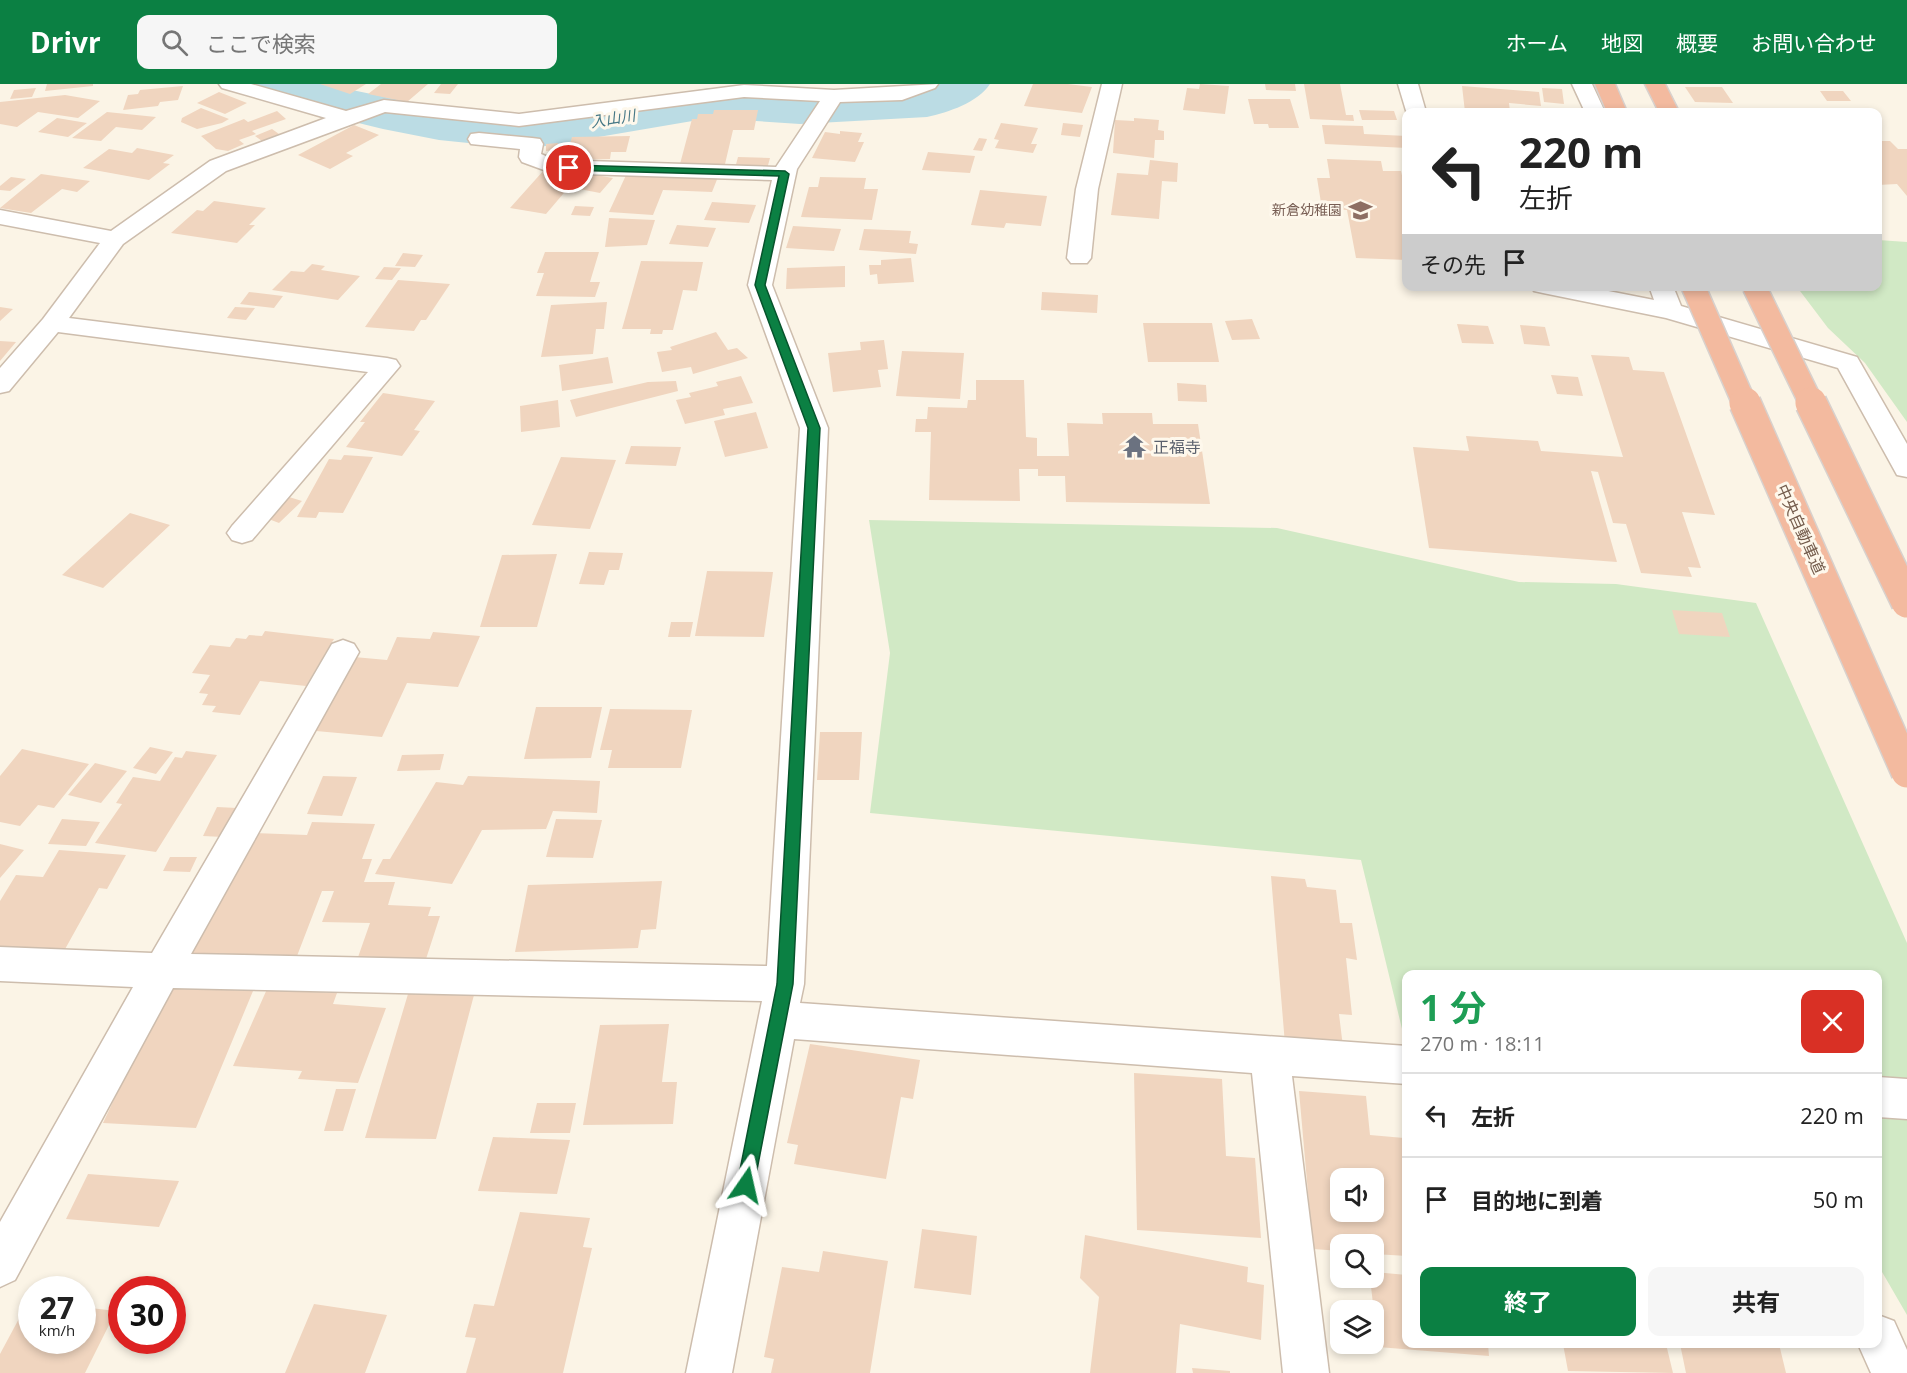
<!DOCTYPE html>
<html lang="ja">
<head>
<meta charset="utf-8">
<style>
	:root { --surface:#fff; --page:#f6f6f6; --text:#222; --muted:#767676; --line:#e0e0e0; --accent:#0b8043 }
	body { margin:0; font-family:"Open Sans","Noto Sans JP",sans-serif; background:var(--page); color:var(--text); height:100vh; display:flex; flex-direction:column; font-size:22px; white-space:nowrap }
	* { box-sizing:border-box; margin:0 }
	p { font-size:20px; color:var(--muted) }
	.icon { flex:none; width:33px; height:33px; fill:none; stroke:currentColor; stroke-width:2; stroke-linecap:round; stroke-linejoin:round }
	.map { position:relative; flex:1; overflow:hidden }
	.sheet { position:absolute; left:1402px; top:886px; width:480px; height:378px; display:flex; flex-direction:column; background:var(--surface); border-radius:12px; box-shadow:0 3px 9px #0003 }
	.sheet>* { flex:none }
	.guide { position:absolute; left:1402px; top:24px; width:480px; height:183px; border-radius:12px; box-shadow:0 3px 9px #0003; background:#fff; color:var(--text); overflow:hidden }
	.fabs { position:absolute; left:1330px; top:1084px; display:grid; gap:12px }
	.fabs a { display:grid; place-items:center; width:54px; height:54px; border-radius:12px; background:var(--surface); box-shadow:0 3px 9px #0003; font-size:30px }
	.speed { position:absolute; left:18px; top:1192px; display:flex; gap:12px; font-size:30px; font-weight:700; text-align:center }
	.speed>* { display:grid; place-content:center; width:78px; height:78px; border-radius:50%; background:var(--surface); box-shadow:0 3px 9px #0003; line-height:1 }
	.speed small { font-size:15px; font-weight:400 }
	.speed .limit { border:9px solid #d22; background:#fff; color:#111 }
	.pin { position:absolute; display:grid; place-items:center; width:51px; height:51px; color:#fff; margin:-26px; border:3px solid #fff; border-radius:50%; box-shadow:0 2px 6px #0007 }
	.me { position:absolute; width:66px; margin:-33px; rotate:11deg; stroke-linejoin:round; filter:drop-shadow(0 0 4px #0008) }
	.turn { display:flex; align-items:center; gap:21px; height:126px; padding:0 18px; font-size:27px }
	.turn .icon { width:78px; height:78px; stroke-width:2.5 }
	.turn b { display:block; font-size:42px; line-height:51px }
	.then { display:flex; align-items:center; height:57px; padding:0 18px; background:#0003; gap:12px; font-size:22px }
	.round { display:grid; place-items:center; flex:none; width:63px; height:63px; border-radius:12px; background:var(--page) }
	.overview { display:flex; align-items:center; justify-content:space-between; height:102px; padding:0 18px }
	h1 { font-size:36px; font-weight:700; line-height:45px; color:#1e9e55 }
	.cta { display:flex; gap:12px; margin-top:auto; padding:12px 18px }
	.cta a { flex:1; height:69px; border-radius:12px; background:var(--accent); color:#fff; font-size:24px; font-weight:700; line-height:69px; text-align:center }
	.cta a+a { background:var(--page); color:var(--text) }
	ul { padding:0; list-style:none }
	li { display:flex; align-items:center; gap:18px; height:84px; padding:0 18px; border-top:2px solid var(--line) }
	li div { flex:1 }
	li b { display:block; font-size:22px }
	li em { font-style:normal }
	header { display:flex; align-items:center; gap:36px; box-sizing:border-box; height:84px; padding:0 30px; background:var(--accent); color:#fff }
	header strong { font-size:28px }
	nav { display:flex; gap:33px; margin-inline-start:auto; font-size:21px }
	.search { width:420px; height:54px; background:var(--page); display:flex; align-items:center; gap:15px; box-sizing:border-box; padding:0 21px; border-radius:12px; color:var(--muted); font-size:22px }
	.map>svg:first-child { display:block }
</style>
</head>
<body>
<header>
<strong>Drivr</strong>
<div class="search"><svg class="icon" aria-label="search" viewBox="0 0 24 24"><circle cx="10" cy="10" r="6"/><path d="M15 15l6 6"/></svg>ここで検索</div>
<nav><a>ホーム</a><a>地図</a><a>概要</a><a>お問い合わせ</a></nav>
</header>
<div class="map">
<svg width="1907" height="1289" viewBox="0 0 1907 1289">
	<rect width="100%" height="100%" fill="#fbf4e6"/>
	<path fill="#d1e9c5" d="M1878,156L1907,158V338L1865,279L1828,244L1797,203L1878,202Z
		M869,436L1277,444L1519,498L1616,500L1756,519L1907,859V1231L1878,1181V891H1407V953H1404L1361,776L870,729L890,569Z"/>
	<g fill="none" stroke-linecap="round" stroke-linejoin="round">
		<path fill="#bbdce4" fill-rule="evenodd" d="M237,0H323L439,24L528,33L710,4L800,10L918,3L925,0H990C977,19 949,28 927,33L800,40L710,34L528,65L439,56L383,45L244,11Z"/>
	</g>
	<path fill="#f0d5bf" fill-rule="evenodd" d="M47,0H93V2L45,7Z
		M320,0H366L350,10Z
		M381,0H428L407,18L368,10Z
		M441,0H458L450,10L434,9Z
		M1033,0H1068L1092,3L1082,29L1024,22Z
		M1200,0L1229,2L1225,30L1183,26L1187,4L1199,5Z
		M1265,0H1295L1296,7L1266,6Z
		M1304,0H1340L1346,31H1353L1354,37L1310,35Z
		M183,2L178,16L160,18L158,22L123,26L128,11L138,10L140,6Z
		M1462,2L1539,8L1541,22L1509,19L1510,28H1465Z
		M1685,3H1722L1733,19L1695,18Z
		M36,4L32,13L10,15L14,6Z
		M1542,4L1562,5L1564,20L1544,18Z
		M1820,7H1843L1851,17H1827Z
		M219,8L247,19L225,30L197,19Z
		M65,11L100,17L78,34L38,28L17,43L0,40V18Z
		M1248,15H1290L1299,44H1269L1268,40H1254Z
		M201,24L229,35L222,39L197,45L181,38L182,34Z
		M1428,24L1450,25L1451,28H1429Z
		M714,26H758L754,46H733L725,80H680L692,35H697L698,30H713Z
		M1359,26L1394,27L1397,36H1362Z
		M277,27L286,35L252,47L256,50L239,56L244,60L228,67L216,65L201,52L244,35L248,38Z
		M107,28L156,33L142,46L116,43L101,57L72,54Z
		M57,34L87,39L68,53L38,48Z
		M1134,34L1159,36L1158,46L1164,47V56H1155L1154,74L1113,69L1115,36L1134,37Z
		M1001,39L1038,44L1031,60H1037L1033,69L995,64L999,56L994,55Z
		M1063,39L1083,41L1080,53L1061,51Z
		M354,41L379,51L346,69L353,72L330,85L298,71Z
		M1322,41L1363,42L1364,50L1407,52V64L1325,60Z
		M272,45L279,50L262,57L255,52Z
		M840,47L862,49L858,58H864L855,78L812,74L825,48L840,50Z
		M630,52L626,68H611L610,75L565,76L572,53Z
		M979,54L987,55L982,67L973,66Z
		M1878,57H1890L1898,65H1907V112L1897,100L1878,101Z
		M558,59L557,66L546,67V60Z
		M137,64L174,71L163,79L170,80L149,96L83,84L109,65L132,69Z
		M928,68L975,72L970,89L922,86Z
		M738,73L770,74L767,85L735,84Z
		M1327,75L1381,77L1383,87H1401L1407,113V176L1356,174L1347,126L1322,125L1317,94H1330Z
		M1150,76L1178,79L1177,98L1162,97L1159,135L1111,131L1117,89L1148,91Z
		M544,86L581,92L584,89L613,94L600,109L569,103L546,130L510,124Z
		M627,89L718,93L712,108L663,106L653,131L609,128Z
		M41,90L90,97L77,108L62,105L31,129L0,124Z
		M11,93L26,95L10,107L0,106V102Z
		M820,93L866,94L864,105H878L872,136L801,133L809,103H818Z
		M980,106L1047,112L1041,142L1006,139L1004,144L971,141Z
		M214,117L266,124L249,141H255L237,159L171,149L197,126L203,127Z
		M712,118L756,121L749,139L704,136Z
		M575,122L594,123L590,132L571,131Z
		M609,134L655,136L647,161L605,163Z
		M677,141L716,144L708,163L669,160Z
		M793,142L841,145L834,167L786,164Z
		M864,145L911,147L909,159L918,160L916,170L859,166Z
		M545,168H599L590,198H600L595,213L536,212L544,189H537Z
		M403,169L423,171L415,183L395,182Z
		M911,174L914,198L878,200L877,190L870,191L869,181H881V176Z
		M641,177L703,178L697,207L683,206L673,246H663L662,250H650L651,245H622Z
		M312,180L325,182L321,186L360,192L338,216L272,206L291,187L304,188Z
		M845,182V203L786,205L787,184Z
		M384,183L401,184L392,196L375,195Z
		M398,196L450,200L426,236H421L414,247L365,243Z
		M249,208L283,212L274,224L240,220Z
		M1042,208L1098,211L1097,229L1041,226Z
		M607,218L604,245H596L593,270L541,273L551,221Z
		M0,223L13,225L0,237Z
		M235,223L255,224L246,236L227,234Z
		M1252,235L1260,255L1232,256L1225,237Z
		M1143,239H1212L1219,278H1148Z
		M1457,240L1488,242L1494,260L1462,259Z
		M1520,241L1545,243L1550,262L1524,260Z
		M716,248L728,266L737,264L748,274L693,290L691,283L662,288L657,268L672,266L670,263Z
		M884,256L888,285L878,286L881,303L833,308L828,269L861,266L860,258Z
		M0,257L16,258L0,277Z
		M902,267L964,269L960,315L896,312Z
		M1591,271L1629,273L1633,286L1664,288L1715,431L1682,428L1701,484L1688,483L1692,493L1641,489L1626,440L1613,439L1598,388L1591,387L1617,478L1429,464L1413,363L1469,367L1466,352L1538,357L1541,367L1623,373Z
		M608,273L613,299L562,307L559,281Z
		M1551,291L1578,293L1583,312L1557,310Z
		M741,292L753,319L723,325L725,331L685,340L676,316L691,313L689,309L718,302L716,298Z
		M976,296H1024L1026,353L1037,354V372H1069L1067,339L1103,340L1102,329H1152L1153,340H1198L1210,420L1066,418L1065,392H1038V385H1019L1020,417L929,416L931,348H915L916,335H927L928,323L967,324L968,316H976Z
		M676,297L678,307L576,333L570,316L648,298Z
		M1177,299L1206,301L1207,318L1178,317Z
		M383,309L435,317L414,346L420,347L402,372L346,363L365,338H360Z
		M558,316L560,343L521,348L520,322Z
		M756,328L768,364L725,373L714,337Z
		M631,362L681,363L676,382L625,380Z
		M344,371L373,373L343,429L319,428L316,434L297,433L329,375L341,376Z
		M561,373L616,376L590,445L532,441Z
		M289,413L302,417L279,439L266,434Z
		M130,429L170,441L103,504L62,491Z
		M589,468L623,469L619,486H609L604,501L579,500Z
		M557,470L537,543H480L502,471Z
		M707,487L773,488L764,553L695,552Z
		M1672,526L1722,529L1730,553L1679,550Z
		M671,538H693L690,553H668Z
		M265,547L334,555L306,602L260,597L240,631L212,628L216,622L202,621L208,610L199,609L210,591L192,589L210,561L230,563L236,554L246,555L249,551L262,552Z
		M433,548L480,552L458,603L407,599L382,653L316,647L354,573L387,576L397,553L430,555Z
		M536,623H602L591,674L524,675Z
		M610,625L692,626L681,684H608L612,666H600Z
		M820,648H862L859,696H817Z
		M150,663L173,668L156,690L133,684Z
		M22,665L89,680L54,724L38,721L20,742L0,738V692Z
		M186,667L217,671L156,768L95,759L122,720L116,719L133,693L160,697L175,673L182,674Z
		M444,670L440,686L397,687L402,671Z
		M95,679L127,687L101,719L68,711Z
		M323,692L357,693L342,732L307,730Z
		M468,692L600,697L597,729L553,727L546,745L482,746L452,800L375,790L383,775H390L436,698L463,701Z
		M217,723L237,724L223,753L203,752Z
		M62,735L100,738L86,762L48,760Z
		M556,735L602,736L593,774L546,773Z
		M312,738L375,740L362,775H372L364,798H395L388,821L431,823L428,832H440L425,878L357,876L370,839L322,838L334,807H322L297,872L191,869L251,749L307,751Z
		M0,760L24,766L0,794Z
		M59,766L126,771L107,805L99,804L64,867L0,862V817L16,791L43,793Z
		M170,773H197L190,788L163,787Z
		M1271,792L1305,795L1307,803L1336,806L1340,839H1352L1357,876L1346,874L1352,931L1339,930L1343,963L1285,960Z
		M662,797L656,845L641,846L638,864L515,868L528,801Z
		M167,903L253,907L196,1044L103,1039Z
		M267,905L337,909L333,920L386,924L358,999L298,995L302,987L233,982Z
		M408,910L474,911L436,1055L365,1054Z
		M669,940L662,998H677L673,1040L583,1041L600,941Z
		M810,960L920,976L913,1015L901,1013L886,1095L794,1080L798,1061L787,1059Z
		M1134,989L1222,995L1226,1072L1255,1074L1261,1154L1137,1146Z
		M336,1005H356L343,1047H324Z
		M1299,1007L1366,1012L1370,1051L1404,1054L1407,1075V1172L1374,1170V1161H1341V1167L1313,1165ZM1341,1095H1374V1128H1341Z
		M537,1019H576L570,1049H530Z
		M493,1053L570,1056L557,1110L478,1107Z
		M88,1090L179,1097L159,1143L66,1135Z
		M520,1128L590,1134L583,1163L592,1164L563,1289H466L476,1254L465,1253L474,1220L494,1222Z
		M922,1145L977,1152L971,1211L914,1204Z
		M1085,1151L1248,1183L1247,1198L1264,1201L1261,1256L1180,1240L1176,1289H1090L1099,1213L1080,1194Z
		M823,1167L888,1177L870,1289H771L774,1275L764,1273L782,1183L819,1188Z
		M1374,1188L1407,1191V1260H1488L1489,1272L1378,1263L1370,1194H1374Z
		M29,1216H32V1257H82V1223L116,1227L85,1289H0V1270Z
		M314,1220L387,1231L365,1289H285Z
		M1563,1260H1666L1673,1289L1568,1287Z
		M1680,1260H1779L1786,1289H1686Z
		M1192,1284L1230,1287V1289H1193Z"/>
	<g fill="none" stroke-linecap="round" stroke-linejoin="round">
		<defs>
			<path id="minor" d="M219,0H251L346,27L384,16L519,30L744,1L834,6L938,0L935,4L902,16L840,18L797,85L772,201L828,344L804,900L800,919L1407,962V1000L1292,992L1329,1289H1283L1252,989L794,955L732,1289H686L762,917L173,904L15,1196L0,1203V1138L133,903L0,897V863L152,869L332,560L343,556L354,560L359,568L191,870L767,882L800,344L748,201L772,96L552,89L522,78L519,73L520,65L471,60L468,55L471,50L479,49L532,54L540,55L543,60L541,70L555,76L776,83L820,17L744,13L519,42L385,28L226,87L123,160L69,234L387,274L396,276L400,282L252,456L242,459L232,456L227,449L232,442L368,288L58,248L9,307L0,309V284L43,235L100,159L0,140V126L111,147L210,77L326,34L222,4Z
				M1102,0H1122L1098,105L1091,174L1087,179H1071L1067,174L1076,105Z
				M1398,0H1418L1426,28L1407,30Z
				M1572,0H1592L1605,28H1585Z
				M1531,202H1583L1654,216L1649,202H1673L1681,222L1857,273L1907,360V393L1897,391L1838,284L1666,234L1543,209L1534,207Z
				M1878,993L1907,995V1035L1878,1033Z
				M1878,1231L1894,1237L1907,1266V1289H1871L1858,1260H1878Z"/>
			<path id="motorway" d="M1595,0H1615L1627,28H1607Z
				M1645,0H1665L1679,28H1659Z"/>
		</defs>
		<use href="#minor" stroke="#cdbdad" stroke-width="3"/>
		<use href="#motorway" stroke="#d8d1cd" stroke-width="3"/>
		<use href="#minor" fill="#fff" fill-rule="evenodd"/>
		<use href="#motorway" fill="#f3ba9f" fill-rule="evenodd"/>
		<defs>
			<path id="motorway-bridge-far1" d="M1693,202L1745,321
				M1754,202L1812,321"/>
			<path id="motorway-bridge" d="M1745,319L1907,688
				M1811,319L1907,518"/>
		</defs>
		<use href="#motorway-bridge-far1" stroke="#d8d1cd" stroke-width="26" stroke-linecap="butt"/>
		<use href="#motorway-bridge" stroke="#d8d1cd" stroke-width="34" stroke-linecap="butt"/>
		<use href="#motorway-bridge-far1" stroke="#f3ba9f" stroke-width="23"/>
		<use href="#motorway-bridge" stroke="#f3ba9f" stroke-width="31"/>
	</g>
	<path fill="#0b8043" stroke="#07532c" stroke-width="1.5" d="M569,81L785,87L789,90L765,201L820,344L793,900L754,1101L752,1107L746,1110L740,1107L737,1101L777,900L808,344L755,201L779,92L566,86L565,84Z"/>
	<defs>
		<symbol id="school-bare" viewBox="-9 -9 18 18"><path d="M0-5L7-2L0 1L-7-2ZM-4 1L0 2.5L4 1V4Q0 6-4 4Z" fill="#8d6e63" stroke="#fef8ec" stroke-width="2.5" paint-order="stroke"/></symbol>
		<symbol id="temple-bare" viewBox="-9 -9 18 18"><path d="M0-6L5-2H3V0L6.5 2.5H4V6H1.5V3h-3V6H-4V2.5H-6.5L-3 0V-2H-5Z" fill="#6b7280" stroke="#fef8ec" stroke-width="2.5" paint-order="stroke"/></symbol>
	</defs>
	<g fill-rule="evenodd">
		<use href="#school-bare" x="1344" y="110" width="33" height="33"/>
		<use href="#temple-bare" x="1118" y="346" width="33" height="33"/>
	</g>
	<g text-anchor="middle" stroke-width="6" stroke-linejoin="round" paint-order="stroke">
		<g font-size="14" fill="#785e54" stroke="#fef8ec" text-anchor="end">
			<text x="1342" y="131">新倉幼稚園</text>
		</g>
		<g font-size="15" font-style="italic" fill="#467886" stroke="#fef8ec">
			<text transform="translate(613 35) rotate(-9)" y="5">入山川</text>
		</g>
		<g font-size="16" fill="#5b616d" stroke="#fef8ec" text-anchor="start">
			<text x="1153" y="369">正福寺</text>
		</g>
		<g font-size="16" fill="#745c4c" stroke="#fef8ec">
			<text transform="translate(1801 445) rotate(66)" y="6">中央自動車道</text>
		</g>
	</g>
</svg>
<div class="fabs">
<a><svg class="icon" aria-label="sound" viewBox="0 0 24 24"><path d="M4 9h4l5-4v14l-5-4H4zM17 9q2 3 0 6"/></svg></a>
<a><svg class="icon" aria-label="search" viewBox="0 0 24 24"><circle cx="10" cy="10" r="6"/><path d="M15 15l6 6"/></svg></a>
<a><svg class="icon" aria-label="layers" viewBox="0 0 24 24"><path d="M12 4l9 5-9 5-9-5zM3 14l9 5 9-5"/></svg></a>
</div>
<div class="speed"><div>27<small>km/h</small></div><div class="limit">30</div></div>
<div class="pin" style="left:569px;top:84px;background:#d93025"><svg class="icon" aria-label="arrive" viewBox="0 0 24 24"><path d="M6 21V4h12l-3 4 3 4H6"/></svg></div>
<svg class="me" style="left:746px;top:1101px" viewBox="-20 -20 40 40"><path d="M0-17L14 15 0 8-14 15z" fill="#0b8043" stroke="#fff" stroke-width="4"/></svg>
<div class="guide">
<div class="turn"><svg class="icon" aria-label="left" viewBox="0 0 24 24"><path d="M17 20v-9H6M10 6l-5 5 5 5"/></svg><div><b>220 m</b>左折</div></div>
<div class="then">その先<svg class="icon" aria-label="arrive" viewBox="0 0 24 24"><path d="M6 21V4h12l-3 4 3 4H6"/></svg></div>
</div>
<section class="sheet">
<div class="overview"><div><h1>1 分</h1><p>270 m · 18:11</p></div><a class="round" style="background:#d93025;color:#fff"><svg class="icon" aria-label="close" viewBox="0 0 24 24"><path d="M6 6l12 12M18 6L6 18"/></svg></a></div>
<ul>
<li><svg class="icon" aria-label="left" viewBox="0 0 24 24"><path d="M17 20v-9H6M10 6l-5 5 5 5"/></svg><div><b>左折</b></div><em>220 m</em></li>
<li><svg class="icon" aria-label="arrive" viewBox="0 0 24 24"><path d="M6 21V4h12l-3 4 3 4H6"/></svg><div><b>目的地に到着</b></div><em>50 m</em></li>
</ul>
<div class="cta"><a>終了</a><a>共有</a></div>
</section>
</div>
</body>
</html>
